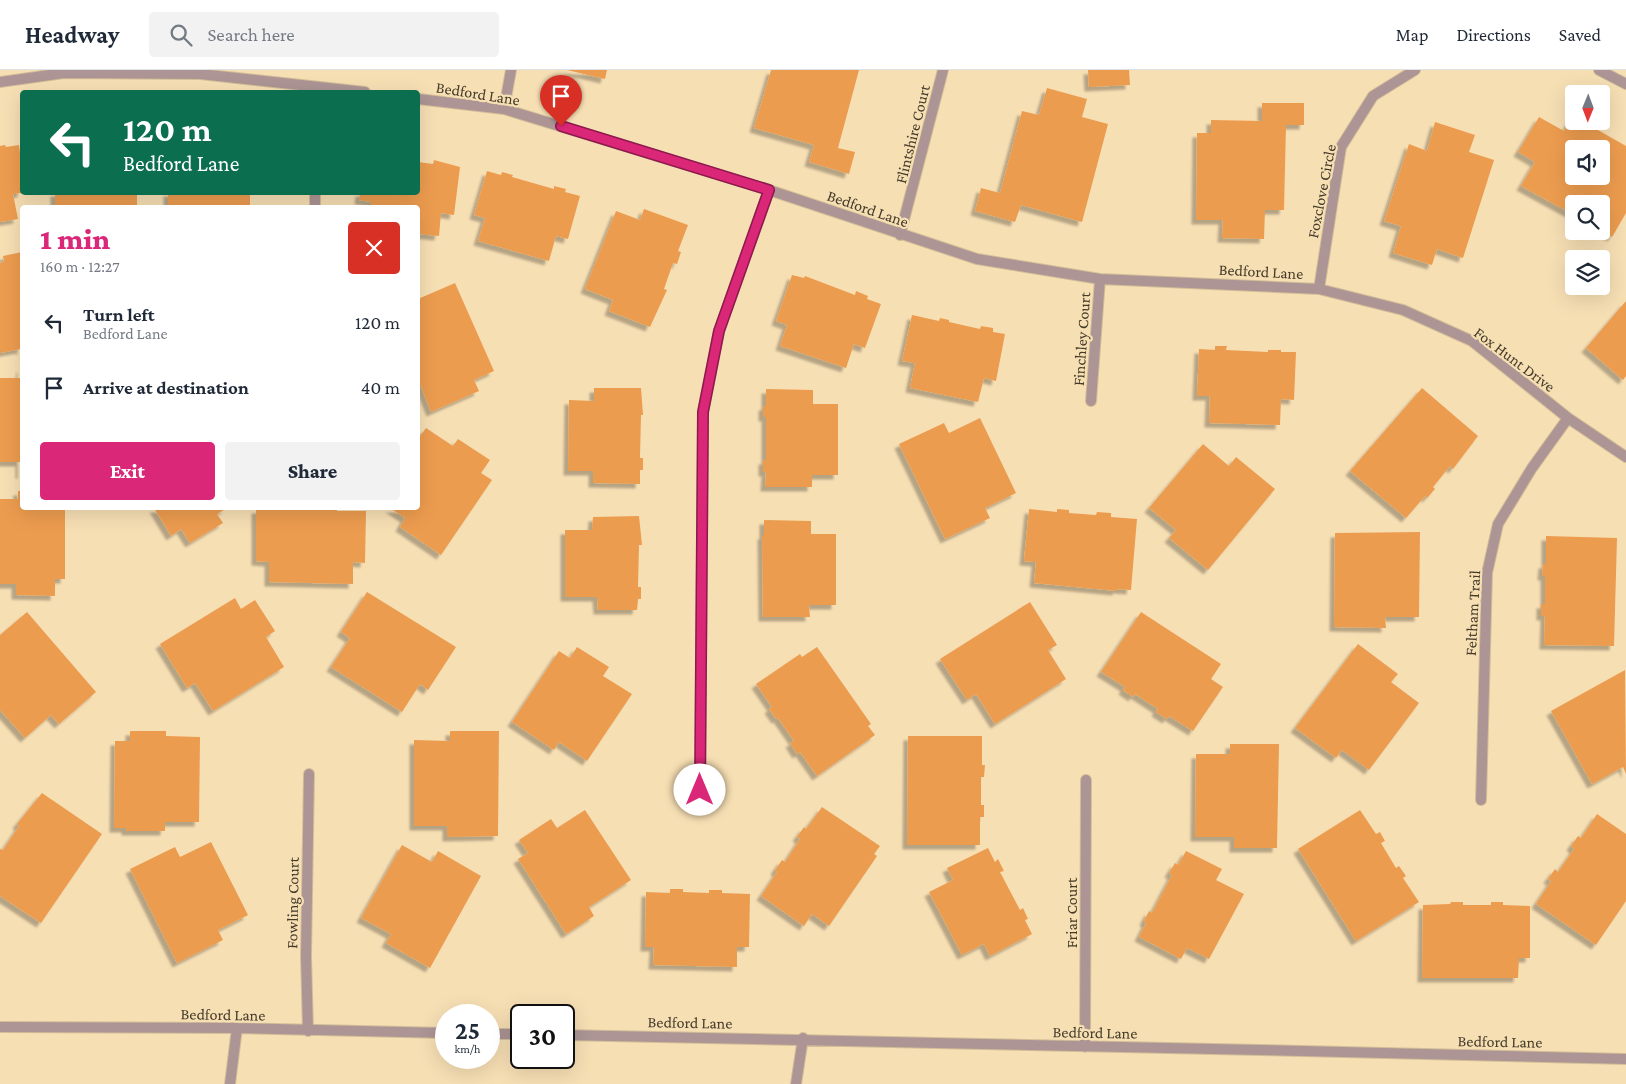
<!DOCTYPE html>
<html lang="en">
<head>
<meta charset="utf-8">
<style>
	:root { --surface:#fff; --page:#f2f2f3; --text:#1f2937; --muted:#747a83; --line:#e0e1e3; --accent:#db2777 }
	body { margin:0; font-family:"Crimson Pro",serif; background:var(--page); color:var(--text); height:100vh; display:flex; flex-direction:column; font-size:19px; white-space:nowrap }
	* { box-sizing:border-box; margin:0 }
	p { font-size:16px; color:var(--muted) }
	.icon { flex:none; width:28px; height:28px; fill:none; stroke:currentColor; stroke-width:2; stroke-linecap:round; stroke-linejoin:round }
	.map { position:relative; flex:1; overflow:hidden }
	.side { position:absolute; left:20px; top:135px; width:400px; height:305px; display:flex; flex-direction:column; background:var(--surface); border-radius:5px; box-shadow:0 5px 20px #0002 }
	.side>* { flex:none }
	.guide { position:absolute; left:20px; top:20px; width:400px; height:105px; border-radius:5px; box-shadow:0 5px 20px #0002; background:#0b6e4f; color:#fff; overflow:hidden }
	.needle { width:32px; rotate:181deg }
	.tools { position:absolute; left:1565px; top:15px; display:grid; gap:10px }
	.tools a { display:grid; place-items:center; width:45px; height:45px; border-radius:5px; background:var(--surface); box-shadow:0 5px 20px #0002; font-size:25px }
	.speed { position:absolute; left:435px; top:934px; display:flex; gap:10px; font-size:25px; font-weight:700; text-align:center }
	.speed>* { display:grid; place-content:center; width:65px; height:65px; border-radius:50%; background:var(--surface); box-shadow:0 5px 20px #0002; line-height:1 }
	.speed small { font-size:12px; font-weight:400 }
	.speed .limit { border:2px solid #111; border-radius:8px; background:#fff; color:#111 }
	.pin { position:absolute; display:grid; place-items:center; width:42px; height:42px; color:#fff; margin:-51px -21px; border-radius:50% 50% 50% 0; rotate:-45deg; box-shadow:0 0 5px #0007 }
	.pin .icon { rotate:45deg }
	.me { position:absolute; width:55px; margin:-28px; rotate:0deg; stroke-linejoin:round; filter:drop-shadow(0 0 4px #0008) }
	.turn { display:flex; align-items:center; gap:18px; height:105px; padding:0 20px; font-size:22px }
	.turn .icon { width:65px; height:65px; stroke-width:2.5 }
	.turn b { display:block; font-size:35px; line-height:42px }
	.round { display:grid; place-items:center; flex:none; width:52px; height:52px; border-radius:5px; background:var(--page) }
	.headline { display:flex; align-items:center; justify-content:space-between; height:85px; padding:0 20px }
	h1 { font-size:30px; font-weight:800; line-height:38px; color:var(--accent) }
	.action { display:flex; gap:10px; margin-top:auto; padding:10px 20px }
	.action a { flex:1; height:58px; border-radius:5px; background:var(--accent); color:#fff; font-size:20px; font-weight:800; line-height:58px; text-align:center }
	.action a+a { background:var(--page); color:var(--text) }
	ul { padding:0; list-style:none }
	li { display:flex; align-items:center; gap:15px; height:65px; padding:0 20px }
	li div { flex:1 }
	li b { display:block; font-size:19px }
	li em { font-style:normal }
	header { display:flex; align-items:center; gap:30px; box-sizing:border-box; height:70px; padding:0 25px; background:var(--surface); border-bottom:1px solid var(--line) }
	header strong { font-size:24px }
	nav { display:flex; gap:28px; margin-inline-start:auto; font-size:18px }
	.search { width:350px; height:45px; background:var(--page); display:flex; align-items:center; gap:12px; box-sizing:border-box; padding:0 18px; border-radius:5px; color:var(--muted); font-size:19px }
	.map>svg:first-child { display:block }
</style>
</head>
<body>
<header>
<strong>Headway</strong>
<div class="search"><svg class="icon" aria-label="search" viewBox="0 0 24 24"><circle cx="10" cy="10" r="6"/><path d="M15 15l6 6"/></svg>Search here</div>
<nav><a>Map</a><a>Directions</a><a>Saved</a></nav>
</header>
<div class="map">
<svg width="1626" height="1014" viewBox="0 0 1626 1014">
	<defs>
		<filter id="shadow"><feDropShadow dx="-4.5" dy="4.5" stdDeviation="1" flood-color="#0004"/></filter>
	</defs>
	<rect width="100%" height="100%" fill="#f7dfb4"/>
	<path fill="#ec9c50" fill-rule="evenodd" filter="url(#shadow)" d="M567,0H607L605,9Z
		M771,0H859L838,78L855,82L849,104L809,92L814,75L754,58Z
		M1088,0H1129L1130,15L1089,17Z
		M1047,18L1087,29L1082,47L1108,54L1082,152L1021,135L1015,152L975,141L981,118L1000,123L1022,41L1039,45Z
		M1262,33H1304V55H1286L1284,140H1265L1264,169L1222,168L1223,150H1196L1197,63H1211V50L1262,51Z
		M1574,44V51H1582L1626,76V143L1612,167L1601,161V134H1574V145L1521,116L1535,92L1518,82L1539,47L1564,61ZM1574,79H1601V106H1574Z
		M1435,52L1475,65L1469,82L1494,90L1463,188L1437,179L1432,195L1393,183L1401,156L1384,151L1409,74L1427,81Z
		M5,75L6,77L19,75L22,99V123L13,124L18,149L0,152V76Z
		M434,90L460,97L454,145L441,143L439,166L418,164V138H371V132L359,130L360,122H418V92L433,94Z
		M487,101L501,105L502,102L513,105L512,107L554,119V116L566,119L565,122L580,126L568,169L556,166L549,191L478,171L485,148L474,145Z
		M55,122H137V138H55Z
		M168,122H250V138H168Z
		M644,139L688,155L678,181L681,182L677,194L673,193L664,219L667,220L650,257L609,241L613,230L585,219L616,141L640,150Z
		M22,182V282L21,279L0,283V193L4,192L3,186Z
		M792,205L804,208L805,206L855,225L856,221L868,226L867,229L881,234L865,278L854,274L846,298L780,276L787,255L776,251Z
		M455,213L494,301L474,310L479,321L431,342L421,316L418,318V229Z
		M1626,231V306L1623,310L1586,278Z
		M912,245L939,251L940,248L949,250V252L980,259L981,256L993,258V262L1005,264L996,311L984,308L978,332L910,318L915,293L902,291Z
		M1215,276H1227L1226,280L1268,282V280H1281V282H1296L1294,330L1281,329L1280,355L1209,353L1210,326H1197L1199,279L1215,280Z
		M21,298H22V404H20V392H0V308H20Z
		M594,318H641L643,345H641L640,388H643V400H640V414L593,413V401H568L569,330L594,331Z
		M1422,318L1478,366L1453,399L1450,396L1433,417L1435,419L1427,428L1425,426L1406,448L1350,401Z
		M766,319L813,320V334H838V405H812V417H765L766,402H763V390H766V347H763V336H766Z
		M980,348L1016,423L985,438L990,448L945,469L899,374L944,353L949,363Z
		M426,358L453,376L458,369L490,390L481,403L492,410L441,485L400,457L405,448L390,438H418V369Z
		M1203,374L1229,396L1236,387L1275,419L1208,500L1169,468L1176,460L1149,438Z
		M18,421H22V438H65V509H55V526L16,525V514H0V429H18Z
		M154,438H227L217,444L223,453L190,473L181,459L171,466Z
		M285,438L326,440V438H337V441H366L365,493L353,492V514L269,512V492L256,491V439Z
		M1029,439L1057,442V439L1069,440V443L1096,445L1097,442L1111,443V447L1137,449L1131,520L1117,519V521L1034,513L1036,492L1024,491Z
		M639,446L642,475H639L638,517H641V529H638L637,540H598L597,527H565V460H592L593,447Z
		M764,450L811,451V464H836V535H809L810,547H763L762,465H764Z
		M1420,462L1419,547H1385L1386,558L1334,557L1335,463Z
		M1546,466L1617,468L1614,576L1544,575L1545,546H1541V534H1545V506H1542L1543,494H1546Z
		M367,522L456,577L428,620L420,614L402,642L331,597L350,568L341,562Z
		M235,528L241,539L255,530L275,561L266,567L284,597L213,641L195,613L187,618L160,574Z
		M1030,532L1057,575L1048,580L1066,609L995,654L976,624L967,630L940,589Z
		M27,542L96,622L59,654L51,645L25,668L0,640V565Z
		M1141,542L1221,594L1211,609L1223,617L1193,661L1169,646L1167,649L1156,642L1158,639L1135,624L1133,627L1123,620L1125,617L1101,602Z
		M1358,574L1398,604L1391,612L1419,633L1369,700L1342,680L1336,688L1295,658Z
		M577,577L609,597L603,606L632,624L587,691L559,672L554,680L512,652L559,581L570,588Z
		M817,577L871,654L868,656L875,665L817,706L800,682L797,684L790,673L794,671L778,648L776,649L769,639L772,637L756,614L800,584L802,587Z
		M1625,600L1626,704L1623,697L1592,714L1551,641Z
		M130,661H166V666L200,667L199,752H165V761H126V758H114L115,671H130Z
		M450,661H499L498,766L447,767V756H414V670L450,671Z
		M908,666H982V695H985L984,707H981V735H984V747H980V775H907Z
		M1230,674H1279L1277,778H1234V767H1195L1196,684H1230Z
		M42,723L102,764L41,853L0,826V779L3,780L19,756L17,754Z
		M822,737L880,776L874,784L877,786L829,856L812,844L804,856L761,826L777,802L775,800L782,790L785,792L800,769L797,767L804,757L806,759Z
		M585,740L631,810L589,837L594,846L566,864L518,789L528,783L519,770L551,749L557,758Z
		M1360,740L1376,764L1380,762L1385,771L1381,773L1396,798L1399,796L1406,806L1403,808L1419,832L1356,871L1298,779Z
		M1597,744L1626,764V831L1596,875L1536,834L1551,811L1548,809L1555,799L1558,802L1574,779L1571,776L1578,766L1581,768Z
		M211,772L248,845L218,860L223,870L177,893L130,799L175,777L180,787Z
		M402,775L432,792L438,781L481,806L430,898L386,873L391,864L361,848Z
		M988,778L995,792L998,789L1004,801L1000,802L1020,840L1023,838L1028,849L1025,850L1032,864L990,886L984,874L962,885L929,822L953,810L947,798Z
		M1186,781L1222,799L1216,810L1244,824L1209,889L1187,878L1181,889L1139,867L1146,853L1144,851L1149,841L1152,843L1172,805L1169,803L1175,793L1178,795Z
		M670,819H683V822L709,823V820H722V823L750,824L749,877H737V897L653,895L654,877H645L646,822L670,823Z
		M1451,832H1463V835H1491V832H1503V835L1530,836V888H1519L1518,908H1422L1423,835L1450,834Z"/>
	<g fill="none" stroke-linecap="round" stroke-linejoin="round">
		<defs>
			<path id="street" d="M1599,0L1626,14
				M0,12L64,3L200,4L365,22
				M418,29L504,39L769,120L977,189L1100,209L1319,219L1403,240L1472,271L1568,348L1626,387
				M504,39L511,0
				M315,122V138
				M900,165L943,0
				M1319,219L1341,77L1373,26L1415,0
				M1091,331L1100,209
				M700,721L703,342L719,261L769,120
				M1481,730L1487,503L1498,454L1532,398L1568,348
				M0,957L237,958L446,963
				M308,961L306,886L309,704
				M489,964H521
				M564,965C918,970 1272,981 1626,989
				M1085,977L1086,710
				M230,1014L237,958
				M796,1014L803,968"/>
		</defs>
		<use href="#street" stroke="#d3be98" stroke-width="12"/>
		<use href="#street" stroke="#ac9594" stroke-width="10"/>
	</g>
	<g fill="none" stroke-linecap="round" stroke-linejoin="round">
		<defs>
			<path id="route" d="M561,56L769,120L719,261L703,342L700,720"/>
		</defs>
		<use href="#route" stroke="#8e194d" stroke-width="12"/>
		<use href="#route" stroke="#db2777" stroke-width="9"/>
	</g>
	<g text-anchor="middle" stroke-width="4.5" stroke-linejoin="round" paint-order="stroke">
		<g font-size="16" fill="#443b2a" stroke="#f7dfb4">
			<text transform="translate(478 23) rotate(9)" y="6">Bedford Lane</text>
			<text transform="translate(912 64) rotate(-76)" y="6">Flintshire Court</text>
			<text transform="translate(1321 121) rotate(-79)" y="6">Foxclove Circle</text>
			<text transform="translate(868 138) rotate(19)" y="6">Bedford Lane</text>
			<text transform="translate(1261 201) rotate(3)" y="6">Bedford Lane</text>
			<text transform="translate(1081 269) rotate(-86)" y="6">Finchley Court</text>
			<text transform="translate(1515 289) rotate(37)" y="6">Fox Hunt Drive</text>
			<text transform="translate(1472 543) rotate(-87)" y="6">Feltham Trail</text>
			<text transform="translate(292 833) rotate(-89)" y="6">Fowling Court</text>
			<text transform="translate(1071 843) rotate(-90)" y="6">Friar Court</text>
			<text transform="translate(223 944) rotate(1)" y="6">Bedford Lane</text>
			<text transform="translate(690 952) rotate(1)" y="6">Bedford Lane</text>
			<text transform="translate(1095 962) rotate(1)" y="6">Bedford Lane</text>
			<text transform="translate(1500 971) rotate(1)" y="6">Bedford Lane</text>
		</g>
	</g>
</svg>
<div class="tools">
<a><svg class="needle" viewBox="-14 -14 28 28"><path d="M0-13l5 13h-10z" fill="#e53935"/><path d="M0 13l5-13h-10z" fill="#747a83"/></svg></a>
<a><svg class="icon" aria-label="sound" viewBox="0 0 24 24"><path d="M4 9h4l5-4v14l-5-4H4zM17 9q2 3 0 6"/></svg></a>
<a><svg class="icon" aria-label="search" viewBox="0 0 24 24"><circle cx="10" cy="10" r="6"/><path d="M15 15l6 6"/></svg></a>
<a><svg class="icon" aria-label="layers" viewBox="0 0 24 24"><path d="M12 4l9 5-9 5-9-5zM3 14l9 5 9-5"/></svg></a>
</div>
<div class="speed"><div>25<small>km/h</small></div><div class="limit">30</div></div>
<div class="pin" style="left:561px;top:56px;background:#d93025"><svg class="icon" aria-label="arrive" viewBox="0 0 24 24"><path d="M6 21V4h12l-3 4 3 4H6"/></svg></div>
<svg class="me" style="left:700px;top:720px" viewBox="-20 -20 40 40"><circle r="19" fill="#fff"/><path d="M0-13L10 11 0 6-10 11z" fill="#db2777"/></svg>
<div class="guide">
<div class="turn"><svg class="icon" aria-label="left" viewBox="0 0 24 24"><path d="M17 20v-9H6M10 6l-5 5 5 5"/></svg><div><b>120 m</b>Bedford Lane</div></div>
</div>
<section class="side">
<div class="headline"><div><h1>1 min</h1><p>160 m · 12:27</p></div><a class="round" style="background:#d93025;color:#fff"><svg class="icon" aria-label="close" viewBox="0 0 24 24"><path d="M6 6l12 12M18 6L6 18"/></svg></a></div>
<ul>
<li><svg class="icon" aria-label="left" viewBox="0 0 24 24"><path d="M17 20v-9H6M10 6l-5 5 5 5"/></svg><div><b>Turn left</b><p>Bedford Lane</p></div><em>120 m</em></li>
<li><svg class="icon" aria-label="arrive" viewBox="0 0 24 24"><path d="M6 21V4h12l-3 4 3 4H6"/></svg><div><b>Arrive at destination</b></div><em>40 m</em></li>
</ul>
<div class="action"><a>Exit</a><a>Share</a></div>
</section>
</div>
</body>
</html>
